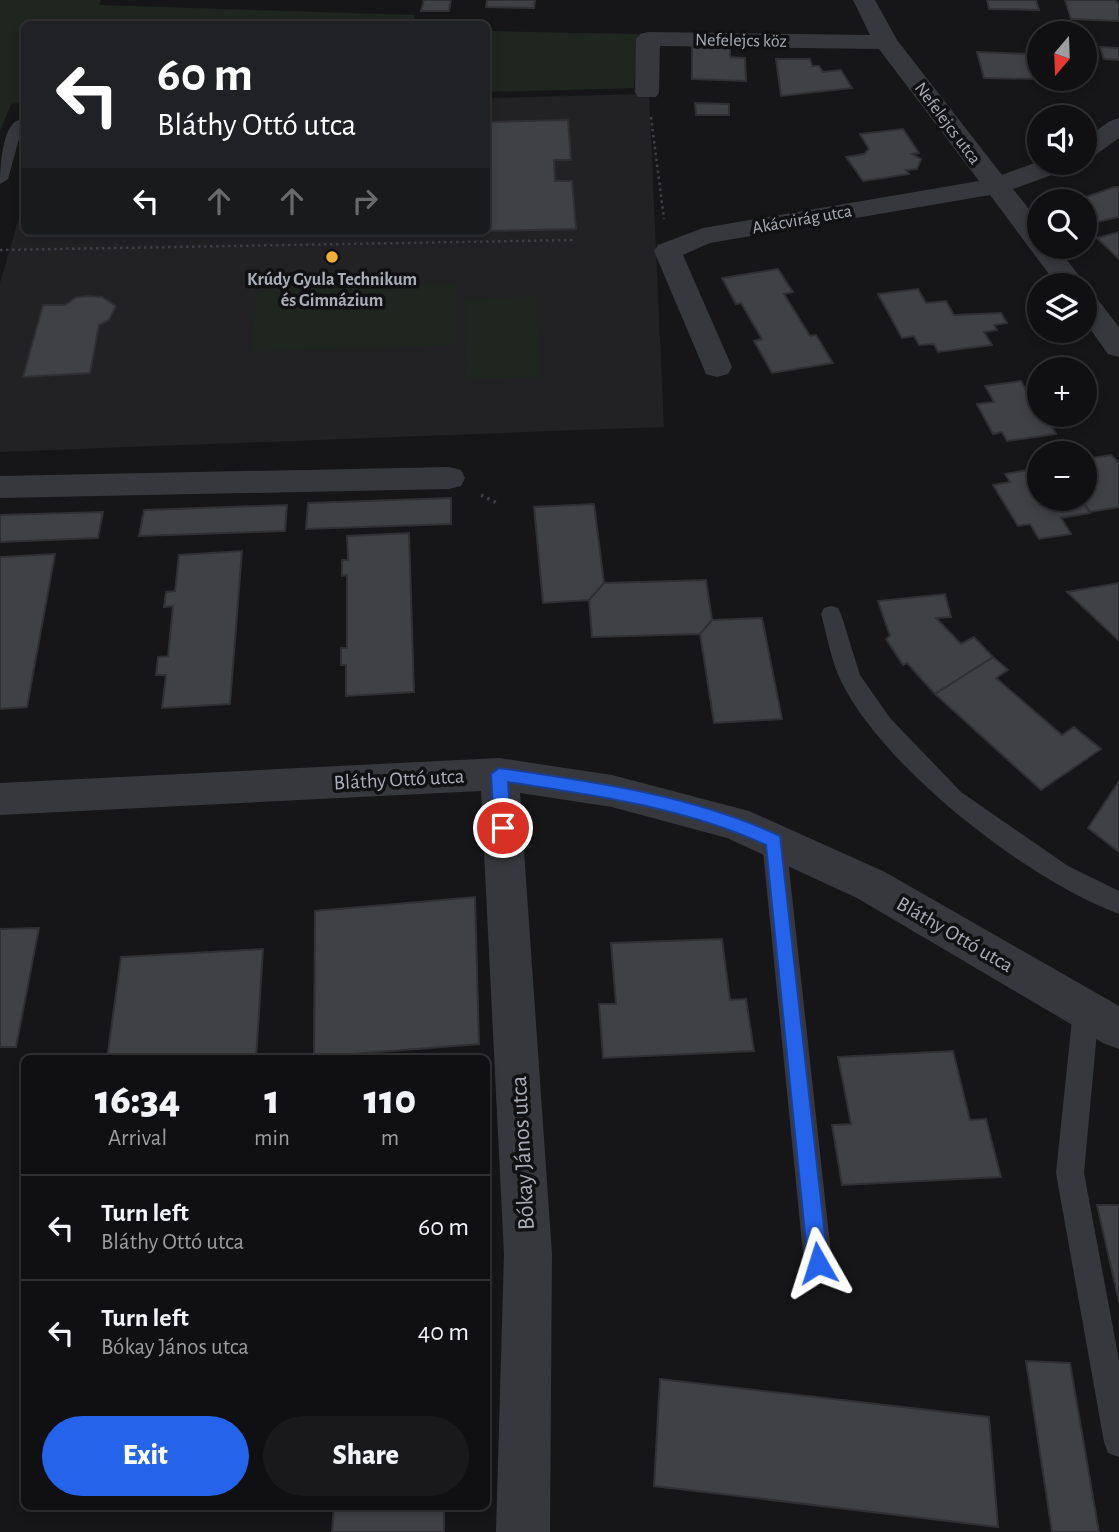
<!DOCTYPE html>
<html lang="en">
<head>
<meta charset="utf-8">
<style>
	:root { --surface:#101012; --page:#19191b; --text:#f1f3f6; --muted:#9c9d9f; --line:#303032; --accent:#2563eb }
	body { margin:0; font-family:"Alegreya Sans",sans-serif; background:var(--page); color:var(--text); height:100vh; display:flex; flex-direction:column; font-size:26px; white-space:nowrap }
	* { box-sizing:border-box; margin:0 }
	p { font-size:23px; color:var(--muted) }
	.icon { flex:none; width:38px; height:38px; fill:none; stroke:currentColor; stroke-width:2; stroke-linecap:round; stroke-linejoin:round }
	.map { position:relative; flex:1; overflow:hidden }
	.side { position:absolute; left:21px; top:1055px; width:469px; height:455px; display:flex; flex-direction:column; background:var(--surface); border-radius:10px; box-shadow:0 4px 10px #0003,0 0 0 2px var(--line) }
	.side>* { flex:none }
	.guide { position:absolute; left:21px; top:21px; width:469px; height:214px; border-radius:10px; box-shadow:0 4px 10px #0003,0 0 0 2px var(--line); background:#202124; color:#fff; overflow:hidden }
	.needle { width:46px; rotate:199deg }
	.controls { position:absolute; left:1027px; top:21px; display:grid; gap:14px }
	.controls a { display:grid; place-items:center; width:70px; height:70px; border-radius:50%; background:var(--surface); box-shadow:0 4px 10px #0003,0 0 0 2px var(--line); font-size:35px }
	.pin { position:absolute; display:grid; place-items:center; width:60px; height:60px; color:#fff; margin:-30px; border:4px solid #fff; border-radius:50%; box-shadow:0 2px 7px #0007 }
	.me { position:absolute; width:77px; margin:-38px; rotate:354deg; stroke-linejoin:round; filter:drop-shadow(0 0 5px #0008) }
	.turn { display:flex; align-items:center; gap:24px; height:147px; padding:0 21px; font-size:32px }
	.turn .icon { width:91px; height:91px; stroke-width:2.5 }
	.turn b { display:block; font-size:49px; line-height:60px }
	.lanes { display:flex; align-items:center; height:66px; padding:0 21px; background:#0003; justify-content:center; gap:35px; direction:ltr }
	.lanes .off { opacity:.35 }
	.eta { display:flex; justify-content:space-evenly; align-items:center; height:119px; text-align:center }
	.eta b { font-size:42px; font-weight:800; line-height:49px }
	.button { display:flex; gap:14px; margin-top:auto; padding:14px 21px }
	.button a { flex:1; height:80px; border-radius:42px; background:var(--accent); color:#fff; font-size:28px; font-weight:800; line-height:80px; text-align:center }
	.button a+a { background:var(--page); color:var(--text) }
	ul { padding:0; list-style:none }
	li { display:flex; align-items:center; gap:21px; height:105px; padding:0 21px; border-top:2px solid var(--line) }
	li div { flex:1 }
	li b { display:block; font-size:26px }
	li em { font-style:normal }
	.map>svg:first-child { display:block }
</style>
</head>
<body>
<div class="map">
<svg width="1119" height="1532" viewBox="0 0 1119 1532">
	<rect width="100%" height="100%" fill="#161618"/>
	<path fill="#222225" d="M649,94L664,427L0,452V283L24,201V231H486L487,98Z"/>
	<path fill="#1e261f" d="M0,0H101L99,5L415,15L413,24H24V103L11,104L0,131Z
		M486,31L638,34L634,88L487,92Z
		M455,283V345L250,352L258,289Z
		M536,296L541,377L466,379L465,299Z"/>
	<path fill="#404145" stroke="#303034" stroke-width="2" d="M424,0H451L449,11H421Z
		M487,0H535L534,8L486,7Z
		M987,0H1036L1039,10L989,9Z
		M1065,0H1115L1119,3V21L1071,19Z
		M692,47L730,48V57L745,58L746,81L692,79Z
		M1100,47L1119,48V60L1104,59Z
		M977,52L1028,54L1036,79L984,78Z
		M776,59H810L812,66H819L823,72L841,70L852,88L781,96Z
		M695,103L729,104V115H696Z
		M568,120L571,160H554L555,181H572L576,229L486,231V122Z
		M903,129L919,153L912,154L921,159L917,169L906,170L909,174L863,181L846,157L864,154L869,149L860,134Z
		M1114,187H1119V217L1092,223L1085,219V201H1075Z
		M338,231H475L338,234Z
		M1119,232V259L1097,238Z
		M778,269L793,292L784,294L810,336L816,335L833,363L772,373L754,341L762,339L741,303L736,304L722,278Z
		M918,289L926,303L946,301L954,315L1001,313L1007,323L994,325L997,330L984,332L992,345L938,352L934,344L919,345L914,336L902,338L878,294Z
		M89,296L102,297L116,306L109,320L99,325L90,373L23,377L43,305H65L77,297Z
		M1021,381L1028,394L1040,393V415H1067L1070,420L1050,423L1056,434L1007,441L1002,432L993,434L977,404L994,402L985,386Z
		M1111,455L1119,463V507L1090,512L1081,499H1085V459Z
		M1040,468V499H1081L1090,513L1061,518L1071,534L1039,539L1030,524L1018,526L993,485L1010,482L1005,474Z
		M451,498V524L306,529L308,503Z
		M594,504L604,583L589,600L543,603L534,507Z
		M287,505L285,531L139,536L144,510Z
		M103,512L98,538L0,542V515Z
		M409,533L414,692L346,696V665H341V648H347V575L342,576V560H348L347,536Z
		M242,551L230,704L162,708L166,675H156L158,657L168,656L173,606L164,607L166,592L175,591L179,555Z
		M55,554L27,707L0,709V557Z
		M706,580L712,620L700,634L592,637L589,600L604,583Z
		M1119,583V641L1067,592Z
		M945,594L951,617L936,618L961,644L974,637L993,657L935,694L907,663L903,665L886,639L890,636L878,601Z
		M762,618L782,719L714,723L700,634L712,620Z
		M993,657L1008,670L996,678L1062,735L1074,727L1101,749L1041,790L935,694Z
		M1119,781V852L1088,828Z
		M475,897L479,1044L314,1057L315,911Z
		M39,928L16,1047H0V929Z
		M722,939L730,1000L746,999L754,1051L603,1058L599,1004H616L611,943Z
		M263,949L256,1059H107L121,957Z
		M953,1051L970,1120L986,1119L1001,1177L842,1185L832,1125L851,1124L838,1057Z
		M1097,1205H1119V1302Z
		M1026,1361L1070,1363L1099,1532H1052Z
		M660,1379L989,1417L998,1527L654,1486Z
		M334,1507H444V1532H332Z"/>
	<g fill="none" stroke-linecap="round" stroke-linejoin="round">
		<path stroke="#3d3f44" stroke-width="2.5" stroke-dasharray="2.5 3.5" stroke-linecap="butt" d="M651,117L664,219
			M0,250L574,240"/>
		<path stroke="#3d3f44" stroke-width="3.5" stroke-dasharray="2.5 4.5" stroke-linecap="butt" d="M481,495L497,503"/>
		<path fill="#37383d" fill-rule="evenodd" d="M19,120L24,121L8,179L0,184C0,168 2,125 19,120Z
			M831,606L838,608L841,614L860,675L890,718L961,792L1068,866L1119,891V914C1029,881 883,768 841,681C831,661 827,635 821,614L824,608Z
			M774,831L782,834L786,841L832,1263L828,1273L818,1277L808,1273L804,1263L762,841L766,834Z
			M1086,998L1095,1002L1099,1010L1084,1173L1119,1360V1457L1108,1453L1104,1442L1056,1173L1073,1010L1077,1002Z"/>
		<path fill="#37383d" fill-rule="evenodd" d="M853,0H875L897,40L1002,175L1040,161L1072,163L1068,169L1013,189L1040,223V247H1057L1086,285H1057L990,195L710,243L683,255L732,367L728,374L717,377L706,374L654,251L658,245L703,228L979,181L879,49L660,46L659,92L656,97H638L635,92L636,39L640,34L648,32L870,35Z
			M1119,118V138L1094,156L1085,159V139L1110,121Z
			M1085,293L1095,296L1119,327V357L1108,354L1085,322Z
			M449,467L461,470L465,478L461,486L449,489L0,498V476Z
			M499,758L612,775L749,811L885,872L1119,1006V1049L1103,1043L857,898L727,838L612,807L520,793L552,1254L550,1532H496L504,1254L481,791L0,815V783Z"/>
	</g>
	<path fill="#2563eb" stroke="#184099" stroke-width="2" d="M499,768C595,782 692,795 780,836L828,1263L825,1270L818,1273L811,1270L808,1263L766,845C686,808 595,795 508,782L511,828L503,835L494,828L491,774Z"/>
	<circle fill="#f2b134" stroke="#111113" stroke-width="2.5" cx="332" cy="257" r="7"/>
	<g text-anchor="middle" stroke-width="7" stroke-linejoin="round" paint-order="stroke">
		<g font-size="18" fill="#a8adb8" stroke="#111113">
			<text transform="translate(741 40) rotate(1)" y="6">Nefelejcs köz</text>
			<text transform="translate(948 123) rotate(53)" y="6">Nefelejcs utca</text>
			<text transform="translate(802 219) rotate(-10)" y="6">Akácvirág utca</text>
		</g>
		<g font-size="18" font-weight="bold" fill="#a8adb8" stroke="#111113">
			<text x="332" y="285">Krúdy Gyula Technikum<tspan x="332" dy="21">és Gimnázium</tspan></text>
		</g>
		<g font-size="21" fill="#a8adb8" stroke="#111113">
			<text transform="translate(399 779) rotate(-3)" y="7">Bláthy Ottó utca</text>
			<text transform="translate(955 934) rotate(30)" y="7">Bláthy Ottó utca</text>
		</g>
		<g font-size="24" fill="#a8adb8" stroke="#111113">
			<text transform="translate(522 1153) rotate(-93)" y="8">Bókay János utca</text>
		</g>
	</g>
</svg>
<div class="controls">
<a><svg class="needle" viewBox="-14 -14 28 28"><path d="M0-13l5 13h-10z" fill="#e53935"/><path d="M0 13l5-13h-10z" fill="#9c9d9f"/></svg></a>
<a><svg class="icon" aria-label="sound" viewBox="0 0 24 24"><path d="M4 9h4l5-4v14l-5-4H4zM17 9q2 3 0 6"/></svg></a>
<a><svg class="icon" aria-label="search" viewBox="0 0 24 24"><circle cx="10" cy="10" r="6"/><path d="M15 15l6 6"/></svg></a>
<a><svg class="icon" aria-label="layers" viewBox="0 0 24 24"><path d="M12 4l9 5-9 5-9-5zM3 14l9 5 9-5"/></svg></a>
<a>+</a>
<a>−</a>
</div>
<div class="pin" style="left:503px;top:828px;background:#d93025"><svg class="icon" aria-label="arrive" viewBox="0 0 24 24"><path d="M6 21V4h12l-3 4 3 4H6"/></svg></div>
<svg class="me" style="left:818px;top:1263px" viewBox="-20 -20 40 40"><path d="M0-17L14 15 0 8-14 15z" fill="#2563eb" stroke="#fff" stroke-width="4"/></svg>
<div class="guide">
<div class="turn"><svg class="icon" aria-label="left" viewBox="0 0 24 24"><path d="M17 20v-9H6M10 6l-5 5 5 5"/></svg><div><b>60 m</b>Bláthy Ottó utca</div></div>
<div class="lanes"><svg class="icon" aria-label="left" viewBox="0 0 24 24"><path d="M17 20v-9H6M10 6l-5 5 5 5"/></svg><svg class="icon off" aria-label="ahead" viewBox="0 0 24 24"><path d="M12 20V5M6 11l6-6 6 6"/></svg><svg class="icon off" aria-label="ahead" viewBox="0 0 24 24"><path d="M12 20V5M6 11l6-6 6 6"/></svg><svg class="icon off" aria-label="right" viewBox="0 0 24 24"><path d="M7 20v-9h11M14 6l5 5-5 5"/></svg></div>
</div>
<section class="side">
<div class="eta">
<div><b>16:34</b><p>Arrival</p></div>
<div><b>1</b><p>min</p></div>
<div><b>110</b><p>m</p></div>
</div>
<ul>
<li><svg class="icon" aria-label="left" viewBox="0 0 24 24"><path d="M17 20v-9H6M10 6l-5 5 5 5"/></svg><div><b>Turn left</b><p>Bláthy Ottó utca</p></div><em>60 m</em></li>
<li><svg class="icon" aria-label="left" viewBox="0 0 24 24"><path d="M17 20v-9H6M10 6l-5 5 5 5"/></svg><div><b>Turn left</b><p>Bókay János utca</p></div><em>40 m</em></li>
</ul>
<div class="button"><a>Exit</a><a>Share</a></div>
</section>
</div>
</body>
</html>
